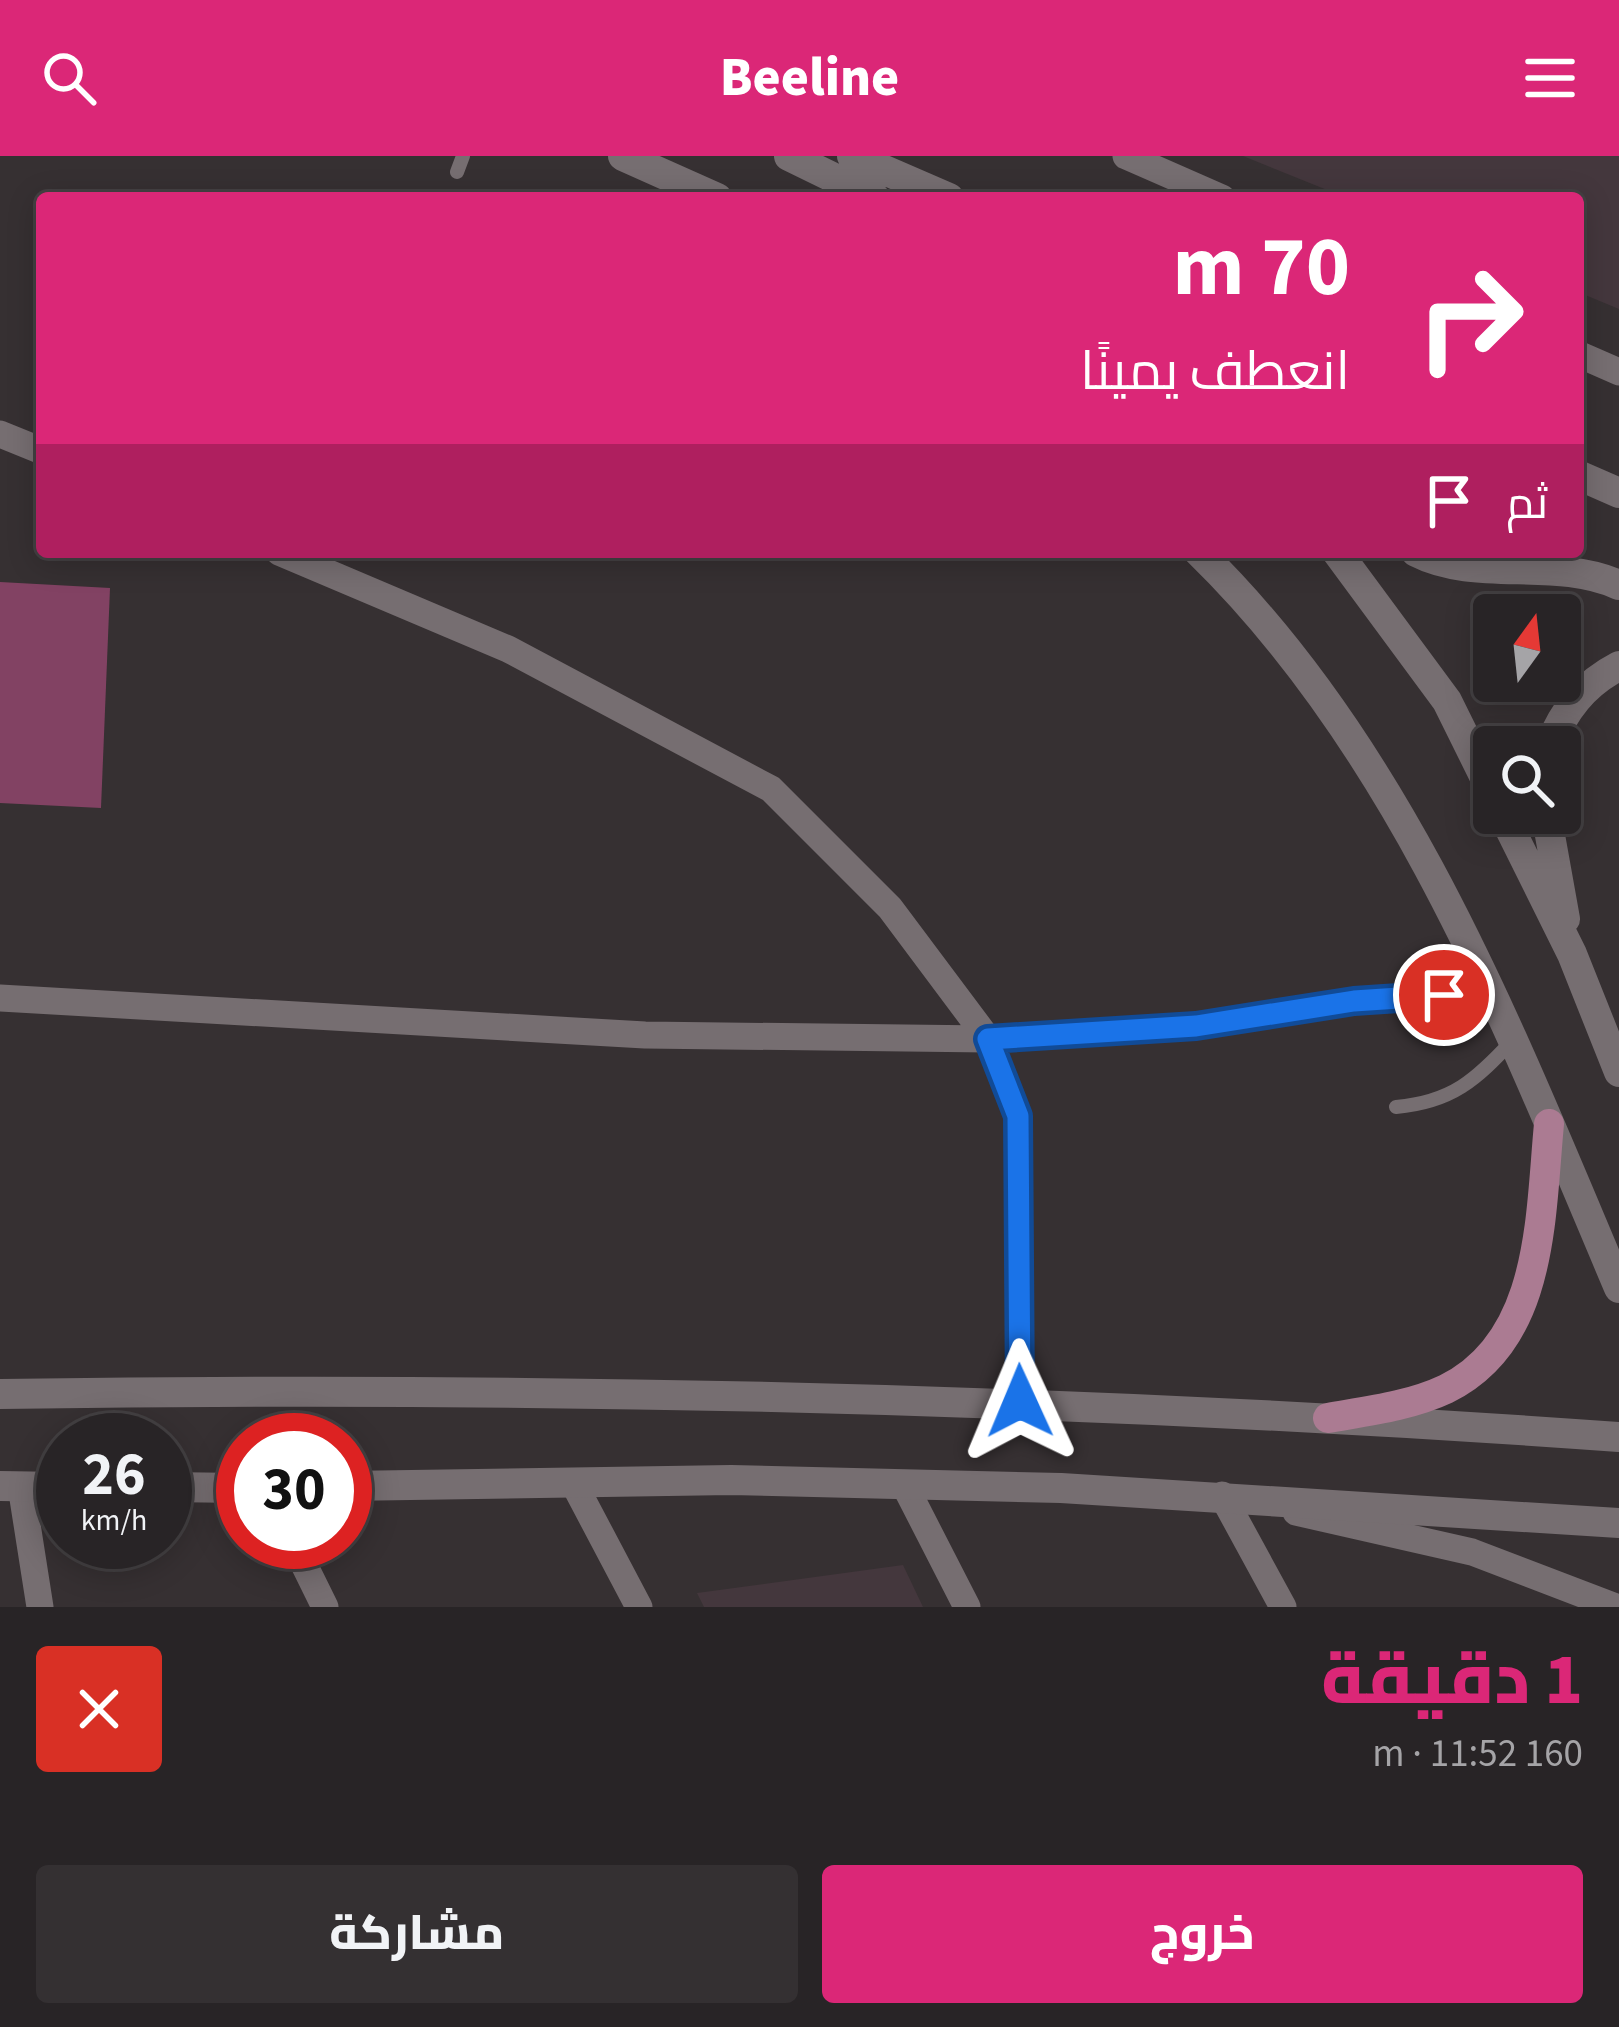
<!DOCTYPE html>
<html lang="ar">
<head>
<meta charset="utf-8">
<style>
	:root { --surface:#282426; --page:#343032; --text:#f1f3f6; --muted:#a5a4a7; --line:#444143; --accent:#db2777 }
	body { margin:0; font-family:"Source Sans 3",Cairo,sans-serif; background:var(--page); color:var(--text); direction:rtl; height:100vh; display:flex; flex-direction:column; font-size:45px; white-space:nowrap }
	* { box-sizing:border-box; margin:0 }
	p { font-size:39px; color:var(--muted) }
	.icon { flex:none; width:66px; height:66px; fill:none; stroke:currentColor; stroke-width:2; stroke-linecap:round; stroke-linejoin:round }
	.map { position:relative; height:1451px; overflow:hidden; direction:ltr }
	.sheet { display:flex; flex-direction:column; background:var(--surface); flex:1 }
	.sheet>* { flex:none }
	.hud { position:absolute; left:36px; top:36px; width:1548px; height:366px; border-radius:12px; box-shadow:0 6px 30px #0003,0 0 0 3px var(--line); direction:rtl; background:#db2777; color:#fff; overflow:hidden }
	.needle { width:78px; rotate:15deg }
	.fabs { position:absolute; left:1473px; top:438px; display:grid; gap:24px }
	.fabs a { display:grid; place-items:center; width:108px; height:108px; border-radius:12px; background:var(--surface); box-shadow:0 6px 30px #0003,0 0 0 3px var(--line); font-size:60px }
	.speed { position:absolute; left:36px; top:1257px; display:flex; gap:24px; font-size:60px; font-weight:700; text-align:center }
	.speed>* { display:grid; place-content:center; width:156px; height:156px; border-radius:50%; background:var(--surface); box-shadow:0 6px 30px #0003,0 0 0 3px var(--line); line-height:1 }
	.speed small { font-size:30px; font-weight:400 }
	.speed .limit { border:18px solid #d22; background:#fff; color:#111 }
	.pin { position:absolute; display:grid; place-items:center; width:102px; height:102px; color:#fff; margin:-51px; border:6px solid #fff; border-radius:50%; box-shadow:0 3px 12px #0007 }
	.me { position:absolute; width:132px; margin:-66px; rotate:359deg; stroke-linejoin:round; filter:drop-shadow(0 0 9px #0008) }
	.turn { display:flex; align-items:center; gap:42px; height:252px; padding:0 36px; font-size:54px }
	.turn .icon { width:156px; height:156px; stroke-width:2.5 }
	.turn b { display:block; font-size:84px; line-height:102px }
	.then { display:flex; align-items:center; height:114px; padding:0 36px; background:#0003; gap:24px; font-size:45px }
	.round { display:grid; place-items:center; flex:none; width:126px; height:126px; border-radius:12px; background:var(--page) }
	.summary { display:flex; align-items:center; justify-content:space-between; height:204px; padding:0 36px }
	h1 { font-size:72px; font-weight:800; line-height:90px; color:var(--accent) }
	.cta { display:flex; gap:24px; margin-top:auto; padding:24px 36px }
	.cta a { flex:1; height:138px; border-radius:12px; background:var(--accent); color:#fff; font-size:48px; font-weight:800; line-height:138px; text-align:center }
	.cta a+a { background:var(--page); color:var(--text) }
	header { display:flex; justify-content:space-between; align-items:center; height:156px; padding:0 36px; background:var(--accent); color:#fff; font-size:54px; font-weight:800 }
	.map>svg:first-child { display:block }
</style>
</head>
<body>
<header><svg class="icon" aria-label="menu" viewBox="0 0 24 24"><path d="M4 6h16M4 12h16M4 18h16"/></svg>Beeline<svg class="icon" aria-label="search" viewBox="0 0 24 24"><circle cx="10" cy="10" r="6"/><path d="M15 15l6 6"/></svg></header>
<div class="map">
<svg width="1619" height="1451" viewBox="0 0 1619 1451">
	<rect width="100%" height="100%" fill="#363032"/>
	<path fill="#44373d" d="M1243,0H1619V153L1578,136V42H1347Z
		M903,1409L923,1451H704L697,1437Z"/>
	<path fill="#824263" d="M0,426L110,432L101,652L0,647Z"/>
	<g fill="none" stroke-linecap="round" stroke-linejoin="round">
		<path stroke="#766e71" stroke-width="14" d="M457,16L463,0
			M988,883L1196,870L1416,840L1490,844
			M1396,951C1452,946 1476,924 1513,884"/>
		<path stroke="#766e71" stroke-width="27" d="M1126,0L1222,42
			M1578,198L1619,216
			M0,278L42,295
			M279,396L508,493L771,633L890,752L988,883L1018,960L1020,1245
			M0,842L645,879L988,883
			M573,1326L639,1451
			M904,1328L967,1451
			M21,1330L40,1451
			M1222,1339L1283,1451
			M1296,1356L1472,1396L1616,1451
			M293,1386L325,1451"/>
		<path stroke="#766e71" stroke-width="30" d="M623,0L717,42
			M789,0L875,42
			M852,0L949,42
			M1578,319L1619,337
			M1199,396C1403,595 1510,875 1619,1132
			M1337,396L1447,545L1494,640
			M1416,396C1476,427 1556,400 1619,429
			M1549,591C1564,554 1584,528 1619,510
			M1502,657L1572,798L1619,916
			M1546,657L1565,763
			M0,1238C542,1230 1079,1242 1619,1281
			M0,1330L63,1331
			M345,1330L731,1324L1061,1332L1619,1367
			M165,1331L243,1332"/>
		<path stroke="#ab7b92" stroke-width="30" d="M1328,1262C1368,1255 1410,1250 1446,1233C1544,1185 1540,1060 1549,968"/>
	</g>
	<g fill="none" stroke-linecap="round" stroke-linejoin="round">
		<defs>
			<path id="route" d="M1020,1245L1018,960L988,883L1196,870L1354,845L1444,839"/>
		</defs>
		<use href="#route" stroke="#114b97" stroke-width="30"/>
		<use href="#route" stroke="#1a73e8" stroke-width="21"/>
	</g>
</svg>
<div class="fabs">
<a><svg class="needle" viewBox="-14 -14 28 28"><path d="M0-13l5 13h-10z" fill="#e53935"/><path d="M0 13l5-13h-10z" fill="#a5a4a7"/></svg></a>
<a><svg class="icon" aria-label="search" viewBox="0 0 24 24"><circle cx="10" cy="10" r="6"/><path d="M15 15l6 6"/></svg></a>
</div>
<div class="speed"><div>26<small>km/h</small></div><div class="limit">30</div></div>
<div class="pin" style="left:1444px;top:839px;background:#d93025"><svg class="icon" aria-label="arrive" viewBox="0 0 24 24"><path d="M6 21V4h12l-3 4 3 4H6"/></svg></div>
<svg class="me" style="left:1020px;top:1245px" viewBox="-20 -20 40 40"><path d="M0-17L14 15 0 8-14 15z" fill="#1a73e8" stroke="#fff" stroke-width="4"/></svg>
<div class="hud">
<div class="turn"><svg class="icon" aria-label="right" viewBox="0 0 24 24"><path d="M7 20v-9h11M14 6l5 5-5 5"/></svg><div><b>70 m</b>انعطف يمينًا</div></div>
<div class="then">ثم<svg class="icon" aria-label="arrive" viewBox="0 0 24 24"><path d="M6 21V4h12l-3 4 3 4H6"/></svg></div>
</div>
</div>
<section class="sheet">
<div class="summary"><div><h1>1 دقيقة</h1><p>160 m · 11:52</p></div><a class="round" style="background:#d93025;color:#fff"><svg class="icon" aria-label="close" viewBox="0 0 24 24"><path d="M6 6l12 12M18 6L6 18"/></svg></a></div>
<div class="cta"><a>خروج</a><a>مشاركة</a></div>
</section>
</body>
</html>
